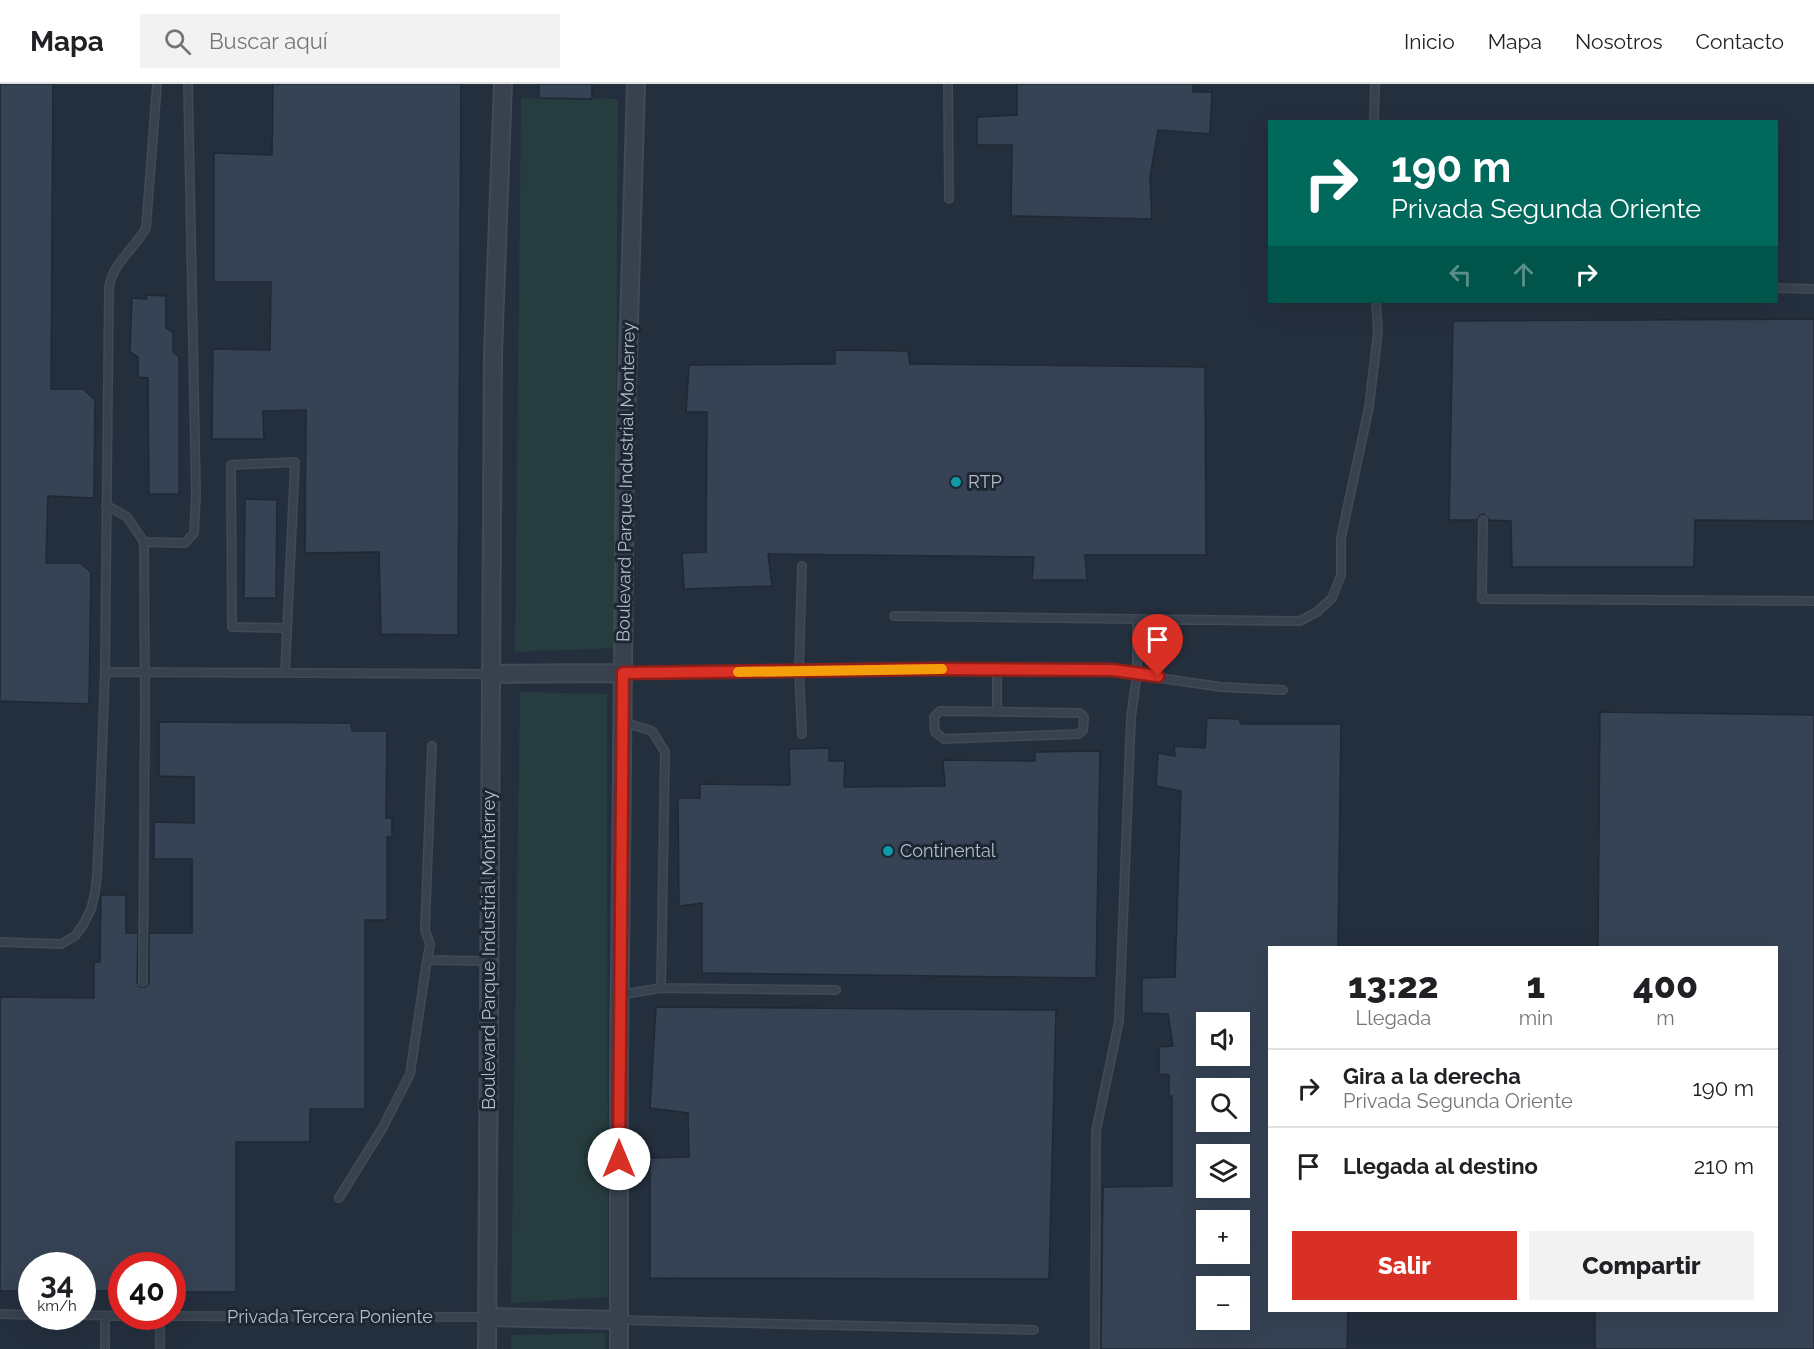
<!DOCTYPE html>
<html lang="es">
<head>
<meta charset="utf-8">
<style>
	:root { --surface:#fff; --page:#f2f2f2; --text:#202124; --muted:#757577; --line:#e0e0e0; --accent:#d93025 }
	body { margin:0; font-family:Raleway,sans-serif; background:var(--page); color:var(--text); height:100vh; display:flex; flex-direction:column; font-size:22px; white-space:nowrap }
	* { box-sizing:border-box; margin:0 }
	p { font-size:20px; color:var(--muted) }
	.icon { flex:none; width:33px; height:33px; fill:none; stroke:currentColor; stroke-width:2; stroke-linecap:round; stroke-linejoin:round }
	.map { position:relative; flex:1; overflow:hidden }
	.side { position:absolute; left:1268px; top:862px; width:510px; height:366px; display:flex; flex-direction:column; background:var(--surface); border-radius:0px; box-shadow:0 6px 24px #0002 }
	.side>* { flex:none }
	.banner { position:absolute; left:1268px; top:36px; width:510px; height:183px; border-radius:0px; box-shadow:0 6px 24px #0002; background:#00695c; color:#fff; overflow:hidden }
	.controls { position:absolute; left:1196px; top:928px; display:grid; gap:12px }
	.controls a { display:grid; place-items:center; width:54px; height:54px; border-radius:0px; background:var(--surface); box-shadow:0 6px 24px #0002; font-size:30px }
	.speed { position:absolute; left:18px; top:1168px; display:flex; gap:12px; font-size:30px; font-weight:700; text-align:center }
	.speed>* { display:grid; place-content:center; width:78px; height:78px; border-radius:50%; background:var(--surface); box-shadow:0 6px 24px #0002; line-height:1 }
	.speed small { font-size:15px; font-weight:400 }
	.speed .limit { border:9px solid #d22; background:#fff; color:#111 }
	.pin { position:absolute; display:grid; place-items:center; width:51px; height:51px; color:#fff; margin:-62px -26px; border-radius:50% 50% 50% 0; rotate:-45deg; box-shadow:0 0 6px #0007 }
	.pin .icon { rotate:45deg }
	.me { position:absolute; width:66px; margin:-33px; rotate:0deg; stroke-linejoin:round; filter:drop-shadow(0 0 4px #0008) }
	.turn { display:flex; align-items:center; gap:21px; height:126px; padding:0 24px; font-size:27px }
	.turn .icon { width:78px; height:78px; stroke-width:2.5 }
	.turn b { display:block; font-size:42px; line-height:51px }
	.lanes { display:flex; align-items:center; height:57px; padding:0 24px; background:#0003; justify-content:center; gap:30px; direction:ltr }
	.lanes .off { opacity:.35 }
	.eta { display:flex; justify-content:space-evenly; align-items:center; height:102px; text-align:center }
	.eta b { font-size:36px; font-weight:800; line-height:42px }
	.primary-button { display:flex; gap:12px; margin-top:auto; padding:12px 24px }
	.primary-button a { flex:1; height:69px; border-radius:0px; background:var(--accent); color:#fff; font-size:24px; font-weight:800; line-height:69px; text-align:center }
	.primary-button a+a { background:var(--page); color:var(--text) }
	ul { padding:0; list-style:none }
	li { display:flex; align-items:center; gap:18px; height:78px; padding:0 24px; border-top:2px solid var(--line) }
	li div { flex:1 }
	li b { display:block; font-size:22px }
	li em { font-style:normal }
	header { display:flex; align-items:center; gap:36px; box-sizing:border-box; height:84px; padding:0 30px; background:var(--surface); border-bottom:2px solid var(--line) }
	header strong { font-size:28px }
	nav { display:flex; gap:33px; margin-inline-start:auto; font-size:21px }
	.search { width:420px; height:54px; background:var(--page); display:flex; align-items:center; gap:15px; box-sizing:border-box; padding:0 21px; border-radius:0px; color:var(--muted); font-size:22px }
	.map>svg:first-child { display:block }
</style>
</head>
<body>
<header>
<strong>Mapa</strong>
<div class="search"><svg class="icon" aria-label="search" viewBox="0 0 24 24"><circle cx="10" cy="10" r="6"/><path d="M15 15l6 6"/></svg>Buscar aquí</div>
<nav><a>Inicio</a><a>Mapa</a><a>Nosotros</a><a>Contacto</a></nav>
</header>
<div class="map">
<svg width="1814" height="1265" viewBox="0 0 1814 1265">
	<rect width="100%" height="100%" fill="#242f3e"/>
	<path fill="#263c3f" d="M521,14L618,15L615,564L515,568Z
		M520,608L607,610L608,1213L511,1219Z
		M605,1249V1265H511V1251Z"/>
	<path fill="#364354" stroke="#1f2835" stroke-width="1.5" fill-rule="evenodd" d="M0,0H53L51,305H83L95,316L94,414L48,412L46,479H80L91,488L89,620L0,617Z
		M273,0H461L458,551L381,550L379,468L305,469L306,326L263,327L264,355H212L213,265L270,266L271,198H214V69L272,71Z
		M539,0H592V15L539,14Z
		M1017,0H1193V8H1212L1210,50L1158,46L1150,94L1152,135L1011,132L1012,61H977V33L1017,31Z
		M147,211L166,212V244L173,248V268L179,273V410H149L148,294L138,293V273L130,268L132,214L146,215Z
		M1814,235V437L1695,436L1694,483H1512L1511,437L1489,436L1484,430L1480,431L1477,436H1449L1453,237Z
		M835,266L908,267L910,280L1205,283L1206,471H1085L1087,496H1032L1034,473L768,470L772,502L684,505L682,469L706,468L707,328H686L689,281L835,280Z
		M245,415L277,416L276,514H244Z
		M1600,628L1814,631V1265H1595V1227H1776V864H1598Z
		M1207,634L1239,635L1241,640H1341L1338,864H1269V1227H1348L1347,1265H1101L1103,1103L1172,1102V1012L1169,1013V991L1159,990V963L1173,962L1168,930L1142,929V894L1175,893L1181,707L1156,702L1158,669L1175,672L1174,662L1205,664ZM1206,939H1239V972H1206ZM1206,1005H1239V1038H1206ZM1206,1071H1239V1104H1206ZM1206,1137H1239V1170H1206ZM1206,1203H1239V1236H1206Z
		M159,638L351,639L352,647H387L386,734H392V753H387V836H365V1025H310V1058H236V1208H172V1182H122V1207H82V1182H32V1207H0V913L94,914V878H100L101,811H126V849H138L137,898L141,903H145L149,899V849H192V775H154V738L194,739V693L159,692Z
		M829,664V677H845L844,703L945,702L943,676L1035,677V668L1100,667L1096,894L702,889V819L679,822L678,714H700V700L790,701L789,665Z
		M656,923L1056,926L1049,1195L650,1194V1074L689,1073L688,1029L650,1024Z"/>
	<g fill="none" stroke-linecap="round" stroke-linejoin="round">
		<defs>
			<path id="service" d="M948,0L949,115
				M1374,38L1375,0
				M1776,204L1814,205
				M106,421L127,433L144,458L145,623L143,898
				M1483,436L1482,515L1814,517
				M144,458L185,459L194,449L196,411L188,0
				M894,532L1300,537L1317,528L1332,514L1341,491V454L1369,323L1378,248L1376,218
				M997,586V628
				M105,588L490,590
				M285,589L295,378L231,381L232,543L287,544
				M624,589L887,585L1112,587L1221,603L1283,606
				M940,627L1080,629L1084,633L1083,646L1079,650L944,655L935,648L934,633Z
				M802,650L799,587L802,482
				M432,662L425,846L430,860L427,876L488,877
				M0,858L61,860L75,852L83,841L91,825L95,809L97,791L99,748L105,588L109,203C113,179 134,165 146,144L157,0
				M661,904L836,906
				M619,911L661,904L665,668L652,647L623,638
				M339,1114L383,1043L410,990L427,876
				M0,1230L32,1231
				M82,1231L122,1232
				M105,1232V1265
				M172,1232L487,1233
				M620,1236L1034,1246
				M160,1265V1233
				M1095,1265L1096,1047L1119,937L1131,634L1137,589V535"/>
			<path id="tertiary" d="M490,590L623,589
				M487,1233L619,1236
				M487,1265L493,270L503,0
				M619,1265V983L625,376L636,0"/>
		</defs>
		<use href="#service" stroke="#414a57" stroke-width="10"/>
		<use href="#tertiary" stroke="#414a57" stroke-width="20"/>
		<use href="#service" stroke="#38414e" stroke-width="7"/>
		<use href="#tertiary" stroke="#38414e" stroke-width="16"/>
	</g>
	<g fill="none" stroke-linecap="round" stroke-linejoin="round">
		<defs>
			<path id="route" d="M619,1075L623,589L931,585L1112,586L1158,592"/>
		</defs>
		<use href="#route" stroke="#8d1f18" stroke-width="15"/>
		<use href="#route" stroke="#d93025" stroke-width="10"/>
		<path stroke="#f59e0b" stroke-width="10" d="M738,588L942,585"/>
	</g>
	<g fill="#0f9aa8" stroke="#1d2633" stroke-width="2">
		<circle cx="956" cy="398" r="6"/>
		<circle cx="888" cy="767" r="6"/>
	</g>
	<g text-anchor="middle" stroke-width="6" stroke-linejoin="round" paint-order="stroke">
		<g font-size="18" fill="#b4bcc9" stroke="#1d2633">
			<text transform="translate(626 398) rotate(-89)" y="6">Boulevard Parque Industrial Monterrey</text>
			<text transform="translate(489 866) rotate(-90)" y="6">Boulevard Parque Industrial Monterrey</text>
			<text x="330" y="1239">Privada Tercera Poniente</text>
		</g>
		<g font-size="18" fill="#b4bcc9" stroke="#1d2633" text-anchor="start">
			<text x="968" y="404">RTP</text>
			<text x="900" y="773">Continental</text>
		</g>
	</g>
</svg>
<div class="controls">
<a><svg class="icon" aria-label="sound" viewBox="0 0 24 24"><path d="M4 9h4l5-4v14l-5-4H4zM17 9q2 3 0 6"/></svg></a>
<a><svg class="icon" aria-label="search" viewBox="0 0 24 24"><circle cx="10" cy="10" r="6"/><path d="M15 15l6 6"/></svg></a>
<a><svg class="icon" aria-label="layers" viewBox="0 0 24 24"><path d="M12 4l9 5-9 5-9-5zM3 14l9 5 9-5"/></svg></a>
<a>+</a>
<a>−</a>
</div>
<div class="speed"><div>34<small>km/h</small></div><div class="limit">40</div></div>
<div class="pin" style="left:1158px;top:592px;background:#d93025"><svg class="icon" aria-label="arrive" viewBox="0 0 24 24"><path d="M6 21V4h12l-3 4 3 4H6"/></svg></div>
<svg class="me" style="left:619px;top:1075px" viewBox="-20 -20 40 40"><circle r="19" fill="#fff"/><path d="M0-13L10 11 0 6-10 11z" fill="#d93025"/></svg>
<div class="banner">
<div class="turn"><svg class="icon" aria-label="right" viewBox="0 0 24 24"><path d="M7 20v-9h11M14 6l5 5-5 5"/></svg><div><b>190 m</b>Privada Segunda Oriente</div></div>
<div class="lanes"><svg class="icon off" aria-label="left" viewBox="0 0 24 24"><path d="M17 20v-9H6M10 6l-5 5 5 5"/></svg><svg class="icon off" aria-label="ahead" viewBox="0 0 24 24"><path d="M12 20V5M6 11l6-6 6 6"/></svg><svg class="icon" aria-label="right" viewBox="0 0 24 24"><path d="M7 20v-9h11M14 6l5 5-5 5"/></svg></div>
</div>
<section class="side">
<div class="eta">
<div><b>13:22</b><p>Llegada</p></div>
<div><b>1</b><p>min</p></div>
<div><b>400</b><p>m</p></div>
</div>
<ul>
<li><svg class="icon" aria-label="right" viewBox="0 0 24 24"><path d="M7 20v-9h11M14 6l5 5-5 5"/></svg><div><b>Gira a la derecha</b><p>Privada Segunda Oriente</p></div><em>190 m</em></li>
<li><svg class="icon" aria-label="arrive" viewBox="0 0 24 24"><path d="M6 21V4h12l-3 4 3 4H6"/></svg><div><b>Llegada al destino</b></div><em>210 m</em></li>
</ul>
<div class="primary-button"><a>Salir</a><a>Compartir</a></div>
</section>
</div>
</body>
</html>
